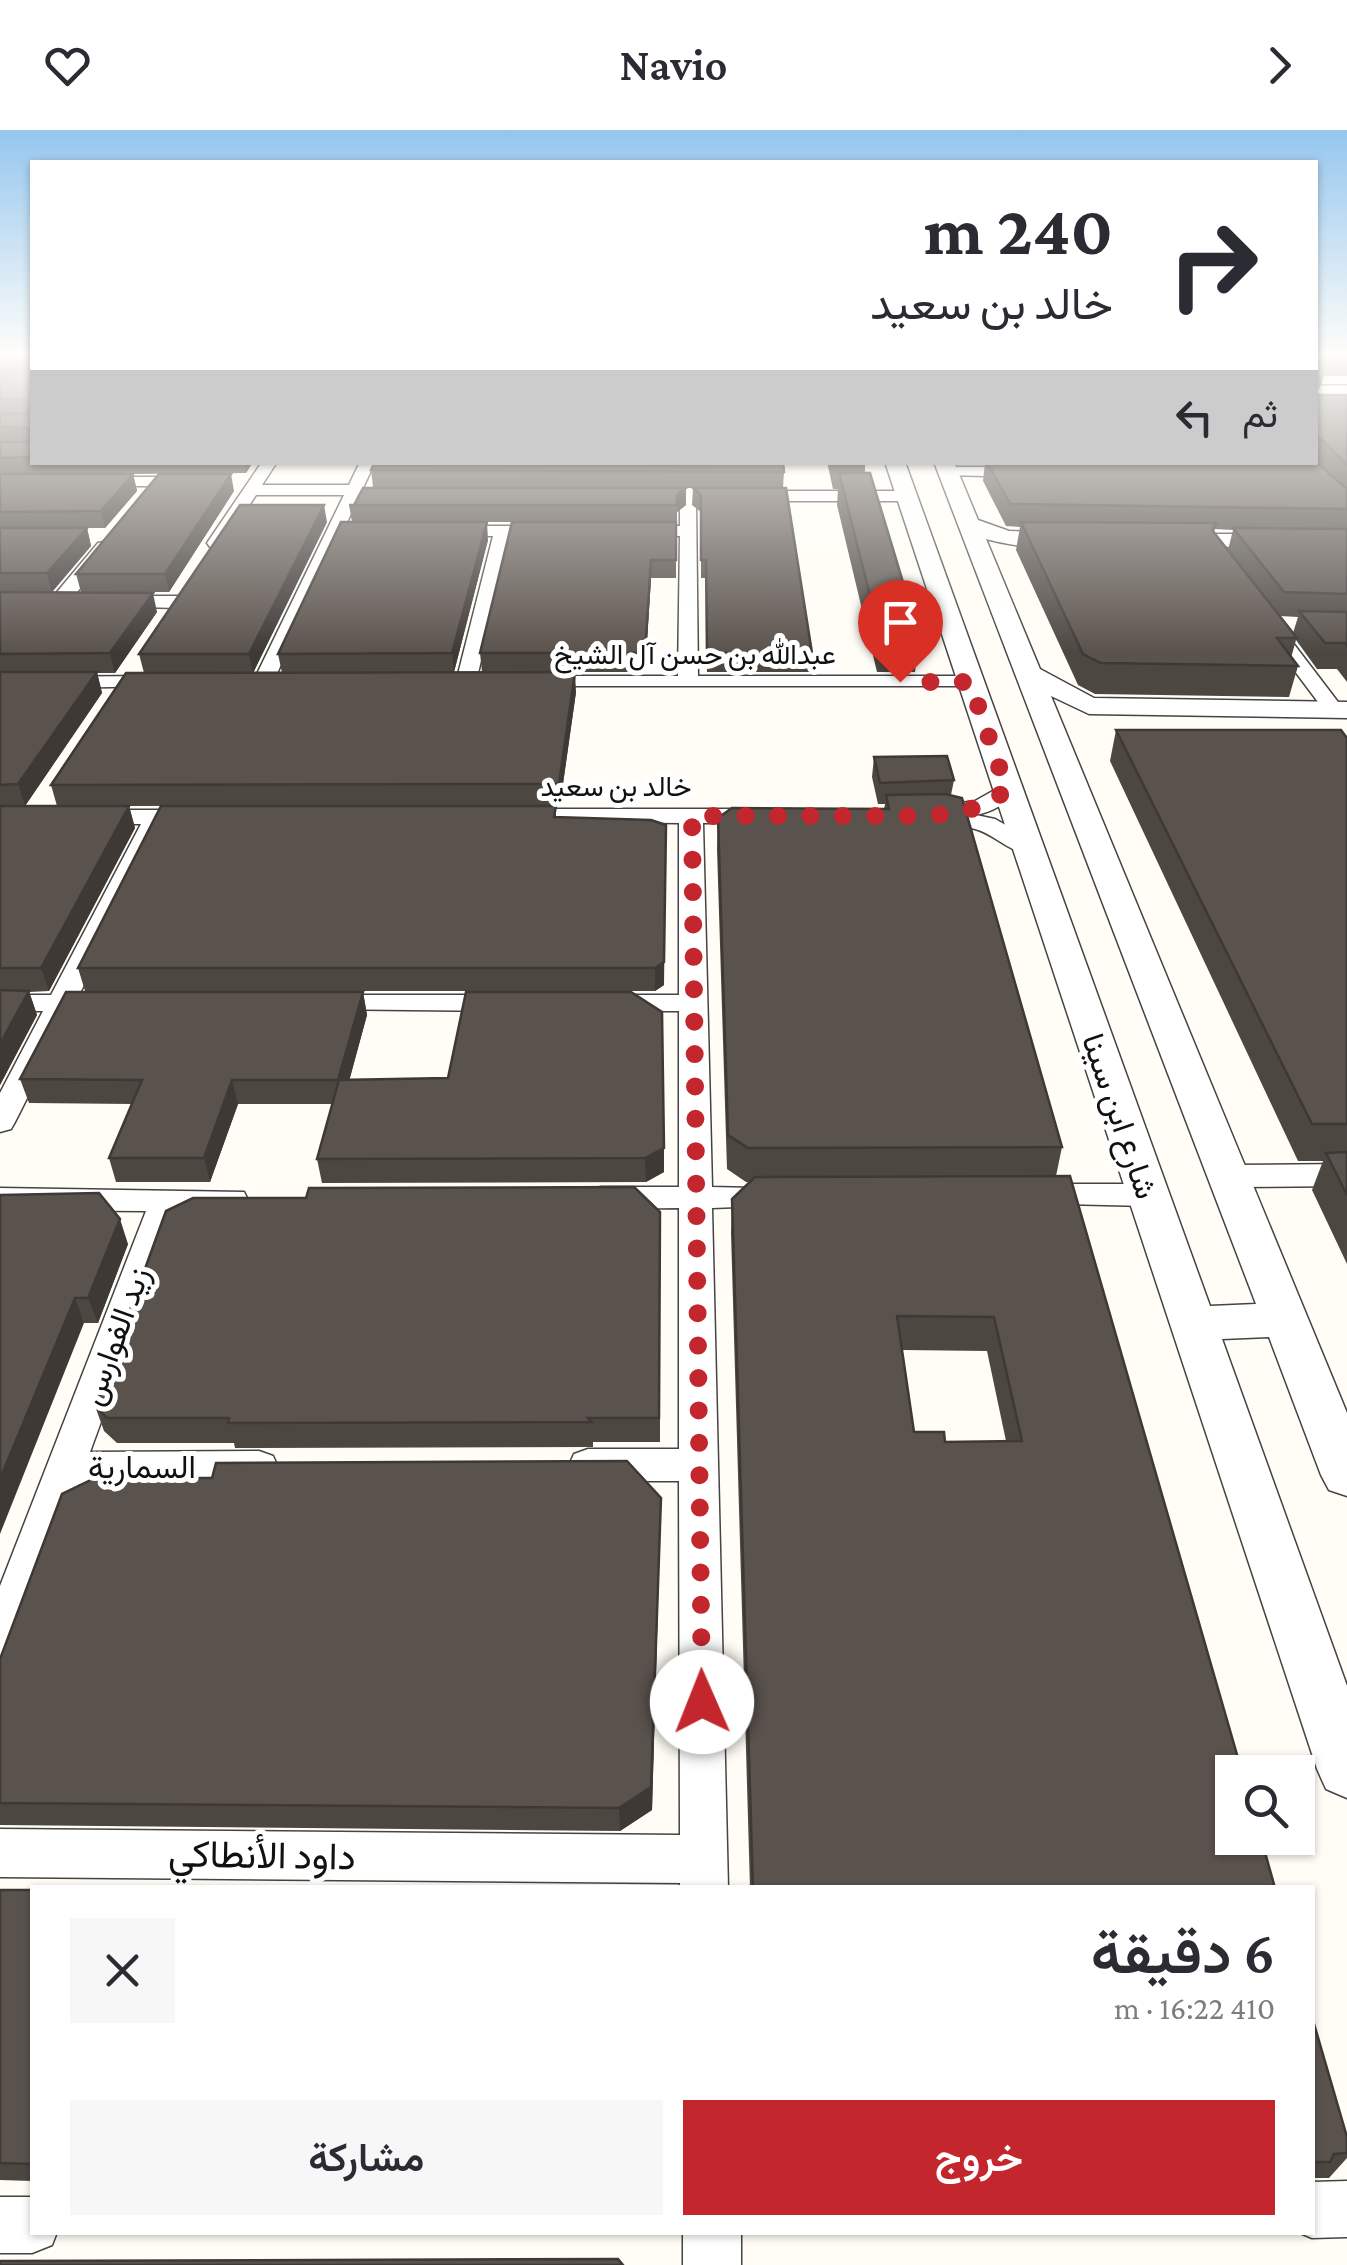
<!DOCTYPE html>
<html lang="ar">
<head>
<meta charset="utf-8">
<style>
	:root { --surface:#fff; --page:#f7f7f7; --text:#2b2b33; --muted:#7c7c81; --accent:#c4262e }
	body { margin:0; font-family:"Crimson Pro",Vazirmatn,serif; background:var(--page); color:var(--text); direction:rtl; height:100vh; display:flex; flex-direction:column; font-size:38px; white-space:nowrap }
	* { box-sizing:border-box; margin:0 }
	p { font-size:32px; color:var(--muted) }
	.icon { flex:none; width:55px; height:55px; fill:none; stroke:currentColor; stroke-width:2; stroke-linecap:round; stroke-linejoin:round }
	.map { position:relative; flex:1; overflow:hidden; direction:ltr }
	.sheet { position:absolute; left:30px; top:1755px; width:1285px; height:350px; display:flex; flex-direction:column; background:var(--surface); border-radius:0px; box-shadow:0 2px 8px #0004; direction:rtl }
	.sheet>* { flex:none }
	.banner { position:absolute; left:30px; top:30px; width:1288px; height:305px; border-radius:0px; box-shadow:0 2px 8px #0004; direction:rtl; background:#fff; color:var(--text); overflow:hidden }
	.tools { position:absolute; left:1215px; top:1625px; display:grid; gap:20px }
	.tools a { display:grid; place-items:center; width:100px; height:100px; border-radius:0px; background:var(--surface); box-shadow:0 2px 8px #0004; font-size:50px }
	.pin { position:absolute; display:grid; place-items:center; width:85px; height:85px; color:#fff; margin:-102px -42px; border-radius:50% 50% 50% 0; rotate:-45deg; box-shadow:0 0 10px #0007 }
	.pin .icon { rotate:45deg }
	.me { position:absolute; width:110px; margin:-55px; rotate:359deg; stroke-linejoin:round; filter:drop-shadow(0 0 8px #0008) }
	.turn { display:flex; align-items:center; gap:35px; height:210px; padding:0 40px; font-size:45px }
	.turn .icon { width:130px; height:130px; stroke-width:2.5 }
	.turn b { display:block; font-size:70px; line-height:85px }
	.then { display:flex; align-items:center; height:95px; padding:0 40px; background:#0003; gap:20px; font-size:38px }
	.round { display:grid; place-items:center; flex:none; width:105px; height:105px; border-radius:0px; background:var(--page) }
	.overview { display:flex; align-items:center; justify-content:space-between; height:170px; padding:0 40px }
	h1 { font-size:60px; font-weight:600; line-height:75px }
	.action { display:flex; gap:20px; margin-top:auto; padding:20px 40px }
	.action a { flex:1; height:115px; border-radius:0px; background:var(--accent); color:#fff; font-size:40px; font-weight:600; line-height:115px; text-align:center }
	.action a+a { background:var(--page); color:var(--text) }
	header { display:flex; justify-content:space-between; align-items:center; height:130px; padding:0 40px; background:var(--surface); font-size:45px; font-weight:600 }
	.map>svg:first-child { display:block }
</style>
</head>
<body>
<header><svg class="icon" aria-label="forward" viewBox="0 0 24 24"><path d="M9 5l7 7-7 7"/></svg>Navio<svg class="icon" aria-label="heart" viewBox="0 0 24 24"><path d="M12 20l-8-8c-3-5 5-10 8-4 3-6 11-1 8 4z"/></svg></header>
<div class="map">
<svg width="1347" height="2135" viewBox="0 0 1347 2135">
	<rect width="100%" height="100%" fill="#fffdf5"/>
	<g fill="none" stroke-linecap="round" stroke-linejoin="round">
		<defs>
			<path id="minor" d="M1315,246H1347V254H1315Z
				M262,332H277L262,355H349L360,332H375L273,552L263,558L253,552L344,365H256L222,417H210L207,413Z
				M680,332H696V361H907L915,366L907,371H696L698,546H970L980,552L977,556H523V548L530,546H678L680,406H633L625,401L633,396H680V371H641L633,366L641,361H680Z
				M948,337H1029L1037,342L1029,347L943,345V339Z
				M91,347H197L205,352L197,357L85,355L83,352Z
				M443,396H554L562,401L554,406H510L476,552L466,558L456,552L493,406L437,405L435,401Z
				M104,412L113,417L110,421L66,476H52V468L98,413Z
				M111,466H177L186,472L177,478L104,476V468Z
				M1267,486L1274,488L1341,576L1344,580L1341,584H1327L1258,492Z
				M161,546L168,548V556L0,559V547Z
				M1007,653L1015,655L1018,660C1008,673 992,682 976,685L995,689L1036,712L1039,717L1036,722C1013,728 996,704 975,699C958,694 922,694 912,685L924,678L975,671Z
				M514,679H765L777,686L765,693H703L712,1057L788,1059L793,1067L788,1075L712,1078L728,1758H680V1753L0,1747V1699L680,1705L679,1351H588L574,1346L569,1335L574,1324L588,1319H679V1078L601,1079L590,1076L585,1068L590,1060L601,1057H679V881H609L595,873L609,865H679V693L506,691L502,686L506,681Z
				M0,680H200L212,687L200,694H164L79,865H105L119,873L105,881H71L15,992L11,999L0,1002V963L43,881H0V865H51L141,694H0Z
				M324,865H505L519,873L505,881L314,879L310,873L314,867Z
				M1347,1034V1056L1230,1057L1219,1053L1214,1046L1219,1039L1230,1035Z
				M1031,1054H1147L1158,1057L1163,1065L1158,1073L1147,1076L1020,1073L1015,1065L1020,1057Z
				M0,1058L244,1062L248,1070L244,1078L178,1081L90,1322L259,1321L273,1326L278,1337L273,1348L259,1353L79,1354L21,1511L15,1524L0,1530V1456L146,1081L0,1080Z
				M1347,2051V2107L1312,2108L1298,2102H1312V2052Z
				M0,2067H32V2102H57L52,2115L32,2123H0Z
				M683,2102H741V2135H683Z"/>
			<path id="tertiary" d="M885,332H905L1210,1176L1256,1174L934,332H954L978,390L1009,401L1077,403L1088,410C1071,426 1008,415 986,409L1040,539L1094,568L1347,572V588L1089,584L1051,566L1347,1283V1366L1329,1360L1321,1345L1269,1207L1222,1209L1347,1556V1668L1326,1659L1317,1639Z
				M1163,404H1347V418L1155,416L1152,411L1155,406Z"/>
		</defs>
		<use href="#minor" stroke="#444" stroke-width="3"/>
		<use href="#tertiary" stroke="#444" stroke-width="3"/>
		<use href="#minor" fill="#fff" fill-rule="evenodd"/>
		<use href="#tertiary" fill="#fff" fill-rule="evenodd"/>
	</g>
	<path fill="#4d4742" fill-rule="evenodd" d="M0,224H32V332H253L246,343L133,344L137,361L105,398H87L91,416L52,462H81L76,444L234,361L169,462H97L157,482L115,543H97L102,563L25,676H57L51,655L144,543L139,524L327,392L253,543H282L278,524L488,410L454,542L576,562L560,675L129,676L135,698L49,861L29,862L37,885L0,955V255L31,232L0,254Z
		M1315,224H1347V245L1324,244L1320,258L1315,260Z
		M1315,265H1347V552L1337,539H1317L1296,510L1291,528L1298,536L1289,567L1095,564L1078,555L1016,420L1020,397L1006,396L983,351L985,333L974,332H1315L1329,343L1315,329ZM1215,399L1233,400L1228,420L1214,403ZM1280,486L1298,487L1293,503Z
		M827,332H865V343L919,505L915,542H877L837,375L838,359H833Z
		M371,340L784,342L783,358L812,523L811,542H707L706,448H701V382L692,375L693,358H686V375L677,382V392H352L349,375H354L373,357Z
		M676,392V448H651L645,542H482L480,523Z
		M1116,600L1347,608V1134L1312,1060L1323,1031H1298L1110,631Z
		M874,627L954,650L951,665L1062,1017L1056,1046L1275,1758H750L731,1103L732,1069L750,1052H746L727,1039L717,719L718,688L884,679L885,674H878L872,647ZM902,1220L987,1221L1006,1311L945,1312L914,1302Z
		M556,676V687L651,690L664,855L655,861H85L78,838Z
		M363,862L367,885L349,950L448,948L466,862L664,1042L646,1052L322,1053L317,1029L332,974H238L210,1052H116L109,1028L132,974L29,973L20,949Z
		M0,1065L128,1114L98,1193H84Z
		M306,1068L660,1082V1312H593V1317L235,1318L234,1313H117L104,1301L95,1276Z
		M661,1368L652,1680L620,1701L0,1695V1529Z
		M0,1760H32V2051L0,2050Z
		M1312,1887L1347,2007V2028L1329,2048H1315L1312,2051Z"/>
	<path fill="#3f3936" d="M17,224H28L30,232L0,254V236Z
		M1325,239L1320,258L1315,260V243Z
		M244,332H253L246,343Z
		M133,344L137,361L105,398L101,381Z
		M231,344L234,361L169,462L165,444Z
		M686,358V375L677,382V365Z
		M324,375L327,392L253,543L249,524Z
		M487,392L488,410L454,542L452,523Z
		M87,398L91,416L52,462L47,443Z
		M651,430V448L645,542V523Z
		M153,463L157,482L115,543L110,523Z
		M97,542L102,563L25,676L18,654Z
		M575,542L576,562L560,675L559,654Z
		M129,676L135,698L49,861L41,838Z
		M666,695L664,855L655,861V838Z
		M29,861L37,885L0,955V914Z
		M363,862L367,885L343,974L338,950Z
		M232,950L238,974L210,1052L204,1028Z
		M664,1018V1042L646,1052L645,1028Z
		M120,1089L128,1114L98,1193L88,1168Z
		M75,1168L84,1193L0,1404V1349Z
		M661,1368L652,1680L620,1701L619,1678Z"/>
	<path fill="#5a524d" stroke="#3f3936" stroke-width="2.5" fill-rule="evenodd" d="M0,224H17L0,236Z
		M31,224H32V327L0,328V312H28L31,309L30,298L0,297V284H28L32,280L31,270L0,269V255L31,233Z
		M1315,224H1347V226L1317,225V238L1325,239L1315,243Z
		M1315,265H1347V335L1321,309L1315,308Z
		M1315,331L1347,359V379L1010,374L987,332H1315Z
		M375,332H783L784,342L371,340Z
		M839,343H870L919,505H880Z
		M0,344H133L101,381L0,382Z
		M159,344H231L165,444H76Z
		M363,358H686L677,365V375H349H354Z
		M693,358H786L812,523H707L706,430H701V365Z
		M240,375H324L249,524H139Z
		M341,392H487L452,523L278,524Z
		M512,392H676V430H651L645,523H480Z
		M1021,392L1217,393L1212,400L1297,508H1277L1298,536L1101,533L1083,524Z
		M0,398H87L47,443H0Z
		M1233,398L1347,399V464L1284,462Z
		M0,462L153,463L110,523L0,524Z
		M1299,481L1347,482V516L1345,513H1325Z
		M0,542H97L18,654L0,655Z
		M575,542L559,654L51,655L126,543Z
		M1116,600H1341L1347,608V994H1312Z
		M947,626L954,650L880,653L874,627Z
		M945,664L962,668L1062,1017L748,1018L728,1005L718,688L732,678L889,679L886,665Z
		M0,676H129L41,838H0Z
		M161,676H556L554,687L651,690L666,695L664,832L655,838H78Z
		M0,860L29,861L0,914Z
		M66,862H363L338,950H232L204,1028H109L142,950L20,949Z
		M466,862H631L662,882L664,1018L645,1028L317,1029L339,950L448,948Z
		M1347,1022V1065L1326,1023Z
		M1070,1046L1242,1642H1232V1708H1261L1275,1758H753L732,1069L755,1047ZM897,1186L994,1187L1022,1311L945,1312L944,1302H914Z
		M634,1057L660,1082L659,1288H588L592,1292L228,1293L229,1288H107L95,1276L166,1081L193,1068H306L309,1058Z
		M99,1063L120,1089L88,1168H75L0,1349V1065Z
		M627,1331L661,1368L651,1657L619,1678L0,1673V1529L62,1364L95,1348H212L216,1333Z
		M0,1760H32V2034L0,2033Z
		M1312,1887L1347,2007V2023L1334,2024L1330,2032H1312Z
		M618,2129L623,2135H0V2131Z"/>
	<linearGradient id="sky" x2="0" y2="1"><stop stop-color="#95c6ee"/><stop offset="0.43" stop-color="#fffefa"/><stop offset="1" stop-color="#fffefa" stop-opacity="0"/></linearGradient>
	<rect width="1347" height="523" fill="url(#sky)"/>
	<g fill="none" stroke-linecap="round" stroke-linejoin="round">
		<path stroke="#c4262e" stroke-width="18" stroke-dasharray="0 32.4" d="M702,1572L692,686H932L982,677L1007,660L970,552H900"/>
	</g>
	<g text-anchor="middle" stroke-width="10" stroke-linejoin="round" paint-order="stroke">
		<g font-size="28" fill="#111" stroke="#fff">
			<text x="695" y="534">عبدالله بن حسن آل الشيخ</text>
			<text x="616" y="666">خالد بن سعيد</text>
		</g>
		<g font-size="32" fill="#111" stroke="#fff">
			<text transform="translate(1120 986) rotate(71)" y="11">شارع ابن سينا</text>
			<text transform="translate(115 1206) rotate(-70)" y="11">زيد الفوارس</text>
			<text x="142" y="1348">السمارية</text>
		</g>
		<g font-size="38" fill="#111" stroke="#fff">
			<text transform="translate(262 1725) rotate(1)" y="13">داود الأنطاكي</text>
		</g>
	</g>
</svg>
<div class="tools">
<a><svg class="icon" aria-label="search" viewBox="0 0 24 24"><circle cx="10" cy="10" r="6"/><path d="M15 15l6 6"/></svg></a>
</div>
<div class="pin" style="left:900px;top:552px;background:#d93025"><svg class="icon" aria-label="arrive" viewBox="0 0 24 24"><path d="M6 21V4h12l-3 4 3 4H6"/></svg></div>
<svg class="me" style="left:702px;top:1572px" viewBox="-20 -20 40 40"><circle r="19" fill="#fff"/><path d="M0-13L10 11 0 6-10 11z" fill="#c4262e"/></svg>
<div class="banner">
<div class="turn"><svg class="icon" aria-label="right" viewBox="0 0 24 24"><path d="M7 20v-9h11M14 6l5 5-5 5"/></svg><div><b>240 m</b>خالد بن سعيد</div></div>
<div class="then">ثم<svg class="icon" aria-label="left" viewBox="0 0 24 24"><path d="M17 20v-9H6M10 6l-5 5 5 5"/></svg></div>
</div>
<section class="sheet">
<div class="overview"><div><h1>6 دقيقة</h1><p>410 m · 16:22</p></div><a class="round"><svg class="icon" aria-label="close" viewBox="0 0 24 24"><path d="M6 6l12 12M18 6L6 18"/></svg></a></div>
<div class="action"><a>خروج</a><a>مشاركة</a></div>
</section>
</div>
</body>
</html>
